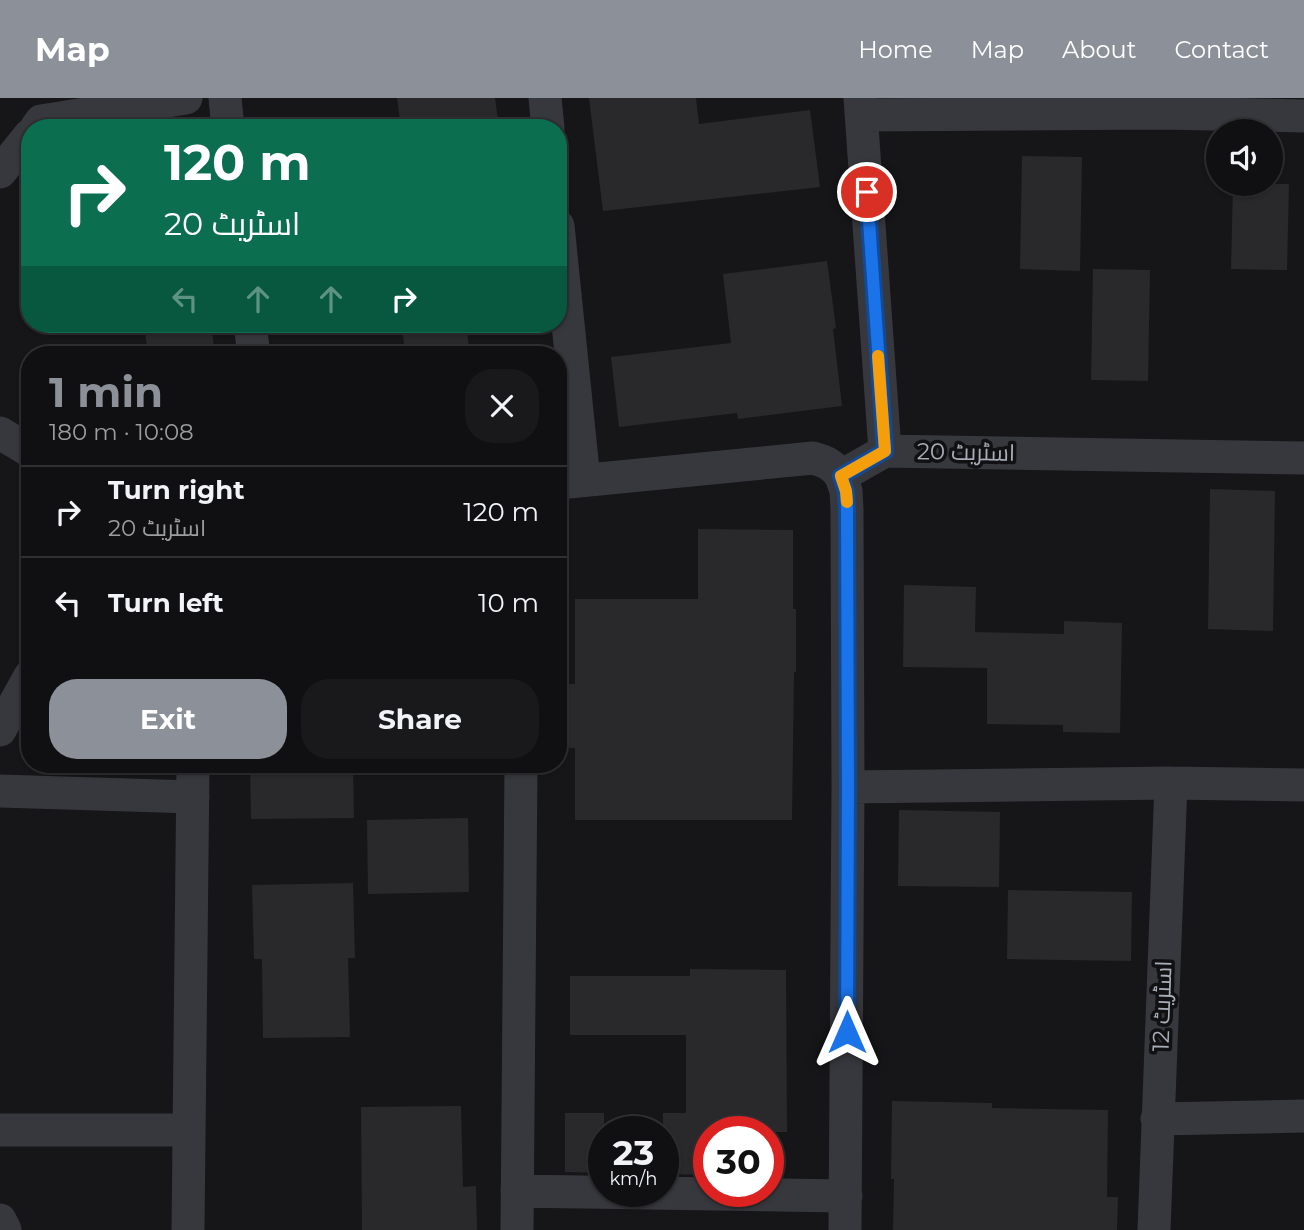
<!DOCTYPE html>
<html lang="en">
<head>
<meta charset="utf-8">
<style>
	:root { --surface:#101012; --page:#19191b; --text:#f1f3f6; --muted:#9c9d9f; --line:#303032; --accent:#8c9099 }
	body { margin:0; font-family:Montserrat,Cairo,sans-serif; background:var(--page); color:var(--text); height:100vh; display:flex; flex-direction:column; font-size:26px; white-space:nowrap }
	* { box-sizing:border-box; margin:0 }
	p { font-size:23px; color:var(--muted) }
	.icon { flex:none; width:38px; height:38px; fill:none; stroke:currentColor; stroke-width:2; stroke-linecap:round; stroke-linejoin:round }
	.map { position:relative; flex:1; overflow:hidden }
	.sheet { position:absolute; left:21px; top:248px; width:546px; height:427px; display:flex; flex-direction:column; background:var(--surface); border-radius:28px; box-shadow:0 2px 5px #0004,0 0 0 2px var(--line) }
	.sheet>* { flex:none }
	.guide { position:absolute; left:21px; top:21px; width:546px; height:214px; border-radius:28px; box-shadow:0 2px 5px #0004,0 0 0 2px var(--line); background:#0b6e4f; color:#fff; overflow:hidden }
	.buttons { position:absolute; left:1206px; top:21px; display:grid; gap:14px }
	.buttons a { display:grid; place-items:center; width:77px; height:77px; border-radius:50%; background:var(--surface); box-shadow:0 2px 5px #0004,0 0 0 2px var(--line); font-size:35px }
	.speed { position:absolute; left:588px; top:1018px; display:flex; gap:14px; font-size:35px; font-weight:700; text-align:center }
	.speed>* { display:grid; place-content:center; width:91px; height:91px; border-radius:50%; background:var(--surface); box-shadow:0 2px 5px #0004,0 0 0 2px var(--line); line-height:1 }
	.speed small { font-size:18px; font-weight:400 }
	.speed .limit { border:10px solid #d22; background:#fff; color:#111 }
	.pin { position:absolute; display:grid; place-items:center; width:60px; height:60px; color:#fff; margin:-30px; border:4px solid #fff; border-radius:50%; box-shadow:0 2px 7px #0007 }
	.me { position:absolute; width:77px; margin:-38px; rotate:0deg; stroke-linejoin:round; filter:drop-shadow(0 0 5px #0008) }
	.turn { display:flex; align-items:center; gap:24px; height:147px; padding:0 28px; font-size:32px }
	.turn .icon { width:91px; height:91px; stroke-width:2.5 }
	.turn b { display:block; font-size:49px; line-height:60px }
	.lanes { display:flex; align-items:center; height:66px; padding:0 28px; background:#0003; justify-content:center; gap:35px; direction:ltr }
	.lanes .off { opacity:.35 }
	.round { display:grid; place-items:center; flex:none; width:74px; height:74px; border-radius:28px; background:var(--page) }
	.headline { display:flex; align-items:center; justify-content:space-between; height:119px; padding:0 28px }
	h1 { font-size:42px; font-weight:700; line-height:52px; color:var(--accent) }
	.button { display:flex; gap:14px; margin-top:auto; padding:14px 28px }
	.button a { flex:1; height:80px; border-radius:28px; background:var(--accent); color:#fff; font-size:28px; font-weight:700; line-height:80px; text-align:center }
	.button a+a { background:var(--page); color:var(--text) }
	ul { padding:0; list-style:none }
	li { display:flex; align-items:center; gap:21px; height:91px; padding:0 28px; border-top:2px solid var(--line) }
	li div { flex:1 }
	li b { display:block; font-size:26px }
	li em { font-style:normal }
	header { display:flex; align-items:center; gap:42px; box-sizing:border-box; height:98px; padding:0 35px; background:var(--accent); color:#fff }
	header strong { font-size:33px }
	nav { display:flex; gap:38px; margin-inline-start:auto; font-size:24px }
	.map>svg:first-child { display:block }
</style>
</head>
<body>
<header>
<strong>Map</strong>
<nav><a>Home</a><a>Map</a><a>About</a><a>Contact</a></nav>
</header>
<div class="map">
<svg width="1304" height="1132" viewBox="0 0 1304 1132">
	<rect width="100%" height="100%" fill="#161618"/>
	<path fill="#29292c" d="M397,0H495L499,30H401Z
		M589,0H696L699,26L810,12L820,89L603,113Z
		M1022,58L1082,59L1080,173L1020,171Z
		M1233,86H1289L1287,172L1231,171Z
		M827,163L836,230L833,231L842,308L738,321L737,315L619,329L611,259L731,245L723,176Z
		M1093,171L1150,172L1148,283L1091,282Z
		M144,226H211L215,257H148Z
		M402,226H466L470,257H405Z
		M1210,391L1275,393L1273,533L1208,531Z
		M698,431L793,432V511H796V574H794L792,722H575V650H569V586H575V501H698Z
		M904,487L976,489L975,534L1064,536V523L1122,525L1120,635L1063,634V627L987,626V570L903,569Z
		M250,667H353L354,720L251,721Z
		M899,712L1000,714L999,789L898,788Z
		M468,720L469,794L368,796L367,722Z
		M353,785L355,860H348L350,939L263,940L262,861H254L252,787Z
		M1008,792L1132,794L1131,863L1007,861Z
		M690,871L786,872L787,1034H709V1077L663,1076V1015H686V937H570V878H690Z
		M892,1003L992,1005V1010L1108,1012L1107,1099H1118L1117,1132H893L894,1081H891Z
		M461,1008L463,1089L476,1088L477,1132H362L361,1009Z
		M565,1015H604V1075L565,1074Z"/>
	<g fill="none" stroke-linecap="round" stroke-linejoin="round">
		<path stroke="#37383d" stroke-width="33" d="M225,0L228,30
			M545,0L548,30
			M860,0L885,353
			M862,17L1162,15L1304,18
			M36,30L41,23L186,0
			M0,74L30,37
			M558,128L584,382
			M250,226L254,257
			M0,335L30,353
			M841,378L846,393L847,411L848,689L845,1132
			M558,385L813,360C825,363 833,367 841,378L885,353L1304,360
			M0,632L30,578
			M848,689L1171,685L1304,687
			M0,693L193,699
			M1157,1021L1304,1018
			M0,1032H189
			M517,1093L846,1098
			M0,1122L5,1132
			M188,1132L193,667
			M517,1132L521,667
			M1154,1132L1171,685"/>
	</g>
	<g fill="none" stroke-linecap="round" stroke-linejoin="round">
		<defs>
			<path id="route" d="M847,934L848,689L847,411L846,393L841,378L885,353L867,94"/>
		</defs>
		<use href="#route" stroke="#114b97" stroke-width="18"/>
		<use href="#route" stroke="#1a73e8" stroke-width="12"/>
		<path stroke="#f59e0b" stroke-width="12" d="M847,404L846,393L841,378L885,353L878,258"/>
	</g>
	<g text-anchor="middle" stroke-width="7" stroke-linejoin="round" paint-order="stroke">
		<g font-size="23" fill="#a8adb8" stroke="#111113">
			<text transform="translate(966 354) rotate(1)" y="8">اسٹریٹ 20</text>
			<text transform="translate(1162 908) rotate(-88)" y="8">اسٹریٹ 12</text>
		</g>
	</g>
</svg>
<div class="buttons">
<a><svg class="icon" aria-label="sound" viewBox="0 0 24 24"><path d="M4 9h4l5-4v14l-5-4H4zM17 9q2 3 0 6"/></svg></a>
</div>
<div class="speed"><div>23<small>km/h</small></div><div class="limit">30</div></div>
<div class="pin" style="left:867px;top:94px;background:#d93025"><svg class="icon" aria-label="arrive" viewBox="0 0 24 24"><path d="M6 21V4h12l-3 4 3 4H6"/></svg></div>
<svg class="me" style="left:847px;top:934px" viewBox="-20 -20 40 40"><path d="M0-17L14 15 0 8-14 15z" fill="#1a73e8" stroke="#fff" stroke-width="4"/></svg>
<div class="guide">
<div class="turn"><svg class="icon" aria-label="right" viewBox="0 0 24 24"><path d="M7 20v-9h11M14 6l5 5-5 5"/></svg><div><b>120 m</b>اسٹریٹ 20</div></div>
<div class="lanes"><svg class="icon off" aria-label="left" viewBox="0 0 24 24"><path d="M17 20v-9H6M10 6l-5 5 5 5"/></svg><svg class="icon off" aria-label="ahead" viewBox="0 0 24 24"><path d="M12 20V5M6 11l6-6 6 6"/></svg><svg class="icon off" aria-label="ahead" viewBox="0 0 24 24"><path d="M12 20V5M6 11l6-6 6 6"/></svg><svg class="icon" aria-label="right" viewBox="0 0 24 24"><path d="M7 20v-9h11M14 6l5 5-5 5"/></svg></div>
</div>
<section class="sheet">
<div class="headline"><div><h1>1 min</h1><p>180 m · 10:08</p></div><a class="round"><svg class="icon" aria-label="close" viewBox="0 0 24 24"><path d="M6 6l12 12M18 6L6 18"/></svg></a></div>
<ul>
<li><svg class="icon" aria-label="right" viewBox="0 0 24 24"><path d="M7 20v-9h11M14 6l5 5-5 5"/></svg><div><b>Turn right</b><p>اسٹریٹ 20</p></div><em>120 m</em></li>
<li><svg class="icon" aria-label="left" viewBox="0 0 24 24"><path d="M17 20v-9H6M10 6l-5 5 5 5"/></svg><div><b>Turn left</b></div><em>10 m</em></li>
</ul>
<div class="button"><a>Exit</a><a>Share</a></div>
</section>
</div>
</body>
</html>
